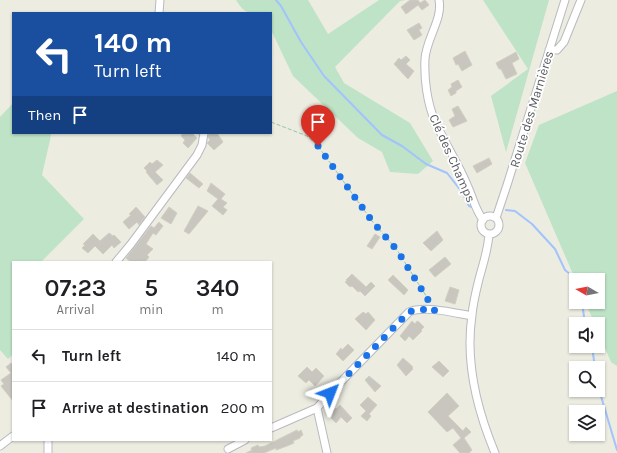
<!DOCTYPE html>
<html lang="en">
<head>
<meta charset="utf-8">
<style>
	:root { --surface:#fff; --page:#f6f6f6; --text:#202124; --muted:#757577; --line:#e0e0e0 }
	body { margin:0; font-family:Karla,sans-serif; background:var(--page); color:var(--text); height:100vh; display:flex; flex-direction:column; font-size:15px; white-space:nowrap }
	* { box-sizing:border-box; margin:0 }
	p { font-size:13px; color:var(--muted) }
	.icon { flex:none; width:22px; height:22px; fill:none; stroke:currentColor; stroke-width:2; stroke-linecap:round; stroke-linejoin:round }
	.map { position:relative; flex:1; overflow:hidden }
	.drawer { position:absolute; left:12px; top:261px; width:260px; height:180px; display:flex; flex-direction:column; background:var(--surface); border-radius:0px; box-shadow:0 1px 3px #0004 }
	.drawer>* { flex:none }
	.hud { position:absolute; left:12px; top:12px; width:260px; height:122px; border-radius:0px; box-shadow:0 1px 3px #0004; background:#1a4fa0; color:#fff; overflow:hidden }
	.needle { width:26px; rotate:279deg }
	.fabs { position:absolute; left:569px; top:273px; display:grid; gap:8px }
	.fabs a { display:grid; place-items:center; width:36px; height:36px; border-radius:0px; background:var(--surface); box-shadow:0 1px 3px #0004; font-size:20px }
	.pin { position:absolute; display:grid; place-items:center; width:34px; height:34px; color:#fff; margin:-41px -17px; border-radius:50% 50% 50% 0; rotate:-45deg; box-shadow:0 0 4px #0007 }
	.pin .icon { rotate:45deg }
	.me { position:absolute; width:44px; margin:-22px; rotate:45deg; stroke-linejoin:round; filter:drop-shadow(0 0 3px #0008) }
	.turn { display:flex; align-items:center; gap:14px; height:84px; padding:0 16px; font-size:18px }
	.turn .icon { width:52px; height:52px; stroke-width:2.5 }
	.turn b { display:block; font-size:28px; line-height:34px }
	.then { display:flex; align-items:center; height:38px; padding:0 16px; background:#0003; gap:8px; font-size:15px }
	.eta { display:flex; justify-content:space-evenly; align-items:center; height:68px; text-align:center }
	.eta b { font-size:24px; font-weight:600; line-height:28px }
	ul { padding:0; list-style:none }
	li { display:flex; align-items:center; gap:12px; height:52px; padding:0 16px; border-top:1px solid var(--line) }
	li div { flex:1 }
	li b { display:block; font-size:15px }
	li em { font-style:normal }
	.map>svg:first-child { display:block }
</style>
</head>
<body>
<div class="map">
<svg width="617" height="453" viewBox="0 0 617 453">
	<rect width="100%" height="100%" fill="#ecece1"/>
	<path fill="#bee3c6" d="M236,0H308L328,34L379,0H405L400,1L335,67L344,83L410,123L433,161L418,174L390,172L382,152L358,138L293,76L271,30V13C253,13 246,17 236,0Z
		M483,0H549L506,152L491,96L528,69Z
		M617,91V366L611,362L598,331V324H595L585,302H598V280L576,281L525,163L539,125Z
		M13,103V133H51L50,140L42,175L84,219L41,262H13V354L8,359L0,350V117Z"/>
	<g fill="none" stroke-linecap="round" stroke-linejoin="round">
		<path stroke="#a2c3fc" stroke-width="2" d="M276,0L281,6L301,42L324,76L382,135L402,146L426,164L447,173L462,192L469,206L472,207
			M506,210L515,211L532,224L555,249L565,270L577,280
			M582,302L585,324
			M592,346L595,368
			M598,386L617,450"/>
	</g>
	<path fill="#c8c6bf" stroke="#d1cfc0" d="M410,0H418L420,3L425,0L429,5L422,10L418,5L406,14L401,7Z
		M419,23L422,28L419,30L422,35L414,40L407,30Z
		M465,51L472,65L462,71L458,64L456,65L453,58Z
		M516,52L519,59L512,63L517,74L506,79L501,69H499L496,63Z
		M406,56L410,60L406,64L414,71L408,79L394,64L399,58L401,60Z
		M458,80L462,87L456,91V93L451,96L448,90L452,87L451,84Z
		M458,106L467,121L453,127L449,120L455,116L452,109Z
		M183,133H192L197,138L188,148L183,143L185,140L181,136Z
		M209,133H217L223,142L214,150L207,143L210,140L208,137Z
		M489,158L492,164L477,173L473,166Z
		M157,160L163,165L155,172L163,180L157,185L146,172L147,171L144,168L150,162L152,164Z
		M190,173L203,184L199,188L186,178Z
		M211,183L225,194L221,199L227,203L223,207L227,210L223,215L212,206L218,199L207,191Z
		M198,206L208,211L204,216L189,234L184,231Z
		M136,207L145,217L139,225L137,222L129,229L123,222L131,215L129,214Z
		M169,207L177,213L171,224L161,218Z
		M159,222L163,226L156,235L153,233L146,244L153,249L147,255L149,257L145,262H131L126,258L151,226L154,228Z
		M437,231L443,240L431,251L423,243Z
		M109,233L113,236L114,235L121,242L114,248L112,245L103,254L95,246L88,253L82,248L85,245L83,244L93,234L100,241Z
		M375,234L380,237L372,249L367,246Z
		M445,257L451,264L435,277L429,270Z
		M352,274L366,287L371,282L375,286L365,296L360,291L358,292L352,286L350,287L345,282L347,281L346,280Z
		M393,275L408,290L404,295L388,280Z
		M450,287L459,290L455,304L445,301Z
		M363,312L366,314L368,312L375,320L366,330L355,319Z
		M412,321L415,324L417,321L419,322L424,327L421,330L422,331L413,340L409,336L405,341L400,336Z
		M348,344L354,350L343,361L336,354L341,348L342,350Z
		M403,358L413,367L412,368L413,369L406,376L397,365Z
		M439,361L449,371L443,377L432,367Z
		M11,363L13,366V401L1,386L4,384L1,380L11,373L6,367Z
		M307,367L312,372L316,368L324,376L315,386L309,380L306,383L298,376Z
		M369,376L381,386L375,392L365,380Z
		M447,393L459,406L448,416L463,431L466,427L471,432L464,438L472,450L469,453H460L453,445L461,438L453,428L447,432L428,412Z
		M368,397L377,405L369,414L371,416L367,421L361,416L366,411L360,405Z
		M340,405L352,418L347,423L341,417L336,423L328,415L335,408L336,409Z
		M297,430L298,432L301,430L303,435L300,437V438L293,441L294,443L287,446L276,450V448L264,453H246L252,450L251,448L258,445L259,447L265,446Z"/>
	<g fill="none" stroke-linecap="round" stroke-linejoin="round">
		<defs>
			<path id="minor" d="M439,0C443,19 426,39 425,59C424,78 427,103 435,121C445,144 459,164 468,187C474,200 474,207 483,220
				M159,13L160,0
				M549,50H557L564,42L581,0
				M481 225a9 9 0 1 1 18 0a9 9 0 1 1-18 0Z
				M496,218L507,185L565,0
				M489,234C488,250 483,264 479,279C476,291 473,303 472,315C465,362 477,410 495,453
				M116,262L131,244L197,155L202,145L204,133
				M317,408L327,453
				M271,428L317,408L330,393L409,312C424,305 455,313 472,316
				M0,446L13,436
				M228,449L245,440
				M48,453V440"/>
		</defs>
		<use href="#minor" stroke="#b9bac0" stroke-width="9"/>
		<path stroke="#98c4ad" stroke-width="1" stroke-dasharray="4 2" stroke-linecap="butt" d="M271,122L307,136L318,146L372,221L397,250L430,302"/>
		<use href="#minor" stroke="#fff" stroke-width="7"/>
	</g>
	<g fill="none" stroke-linecap="round" stroke-linejoin="round">
		<path stroke="#1a73e8" stroke-width="7" stroke-dasharray="0 12.6" d="M318,146L372,221L397,250L435,311L419,309L409,312L330,393"/>
	</g>
	<g text-anchor="middle" stroke-width="3.5" stroke-linejoin="round" paint-order="stroke">
		<g font-size="13" fill="#5a5c62" stroke="#fff">
			<text transform="translate(531 109) rotate(-73)" y="5">Route des Marnières</text>
			<text transform="translate(453 158) rotate(66)" y="5">Clé des Champs</text>
		</g>
	</g>
</svg>
<div class="fabs">
<a><svg class="needle" viewBox="-14 -14 28 28"><path d="M0-13l5 13h-10z" fill="#e53935"/><path d="M0 13l5-13h-10z" fill="#757577"/></svg></a>
<a><svg class="icon" aria-label="sound" viewBox="0 0 24 24"><path d="M4 9h4l5-4v14l-5-4H4zM17 9q2 3 0 6"/></svg></a>
<a><svg class="icon" aria-label="search" viewBox="0 0 24 24"><circle cx="10" cy="10" r="6"/><path d="M15 15l6 6"/></svg></a>
<a><svg class="icon" aria-label="layers" viewBox="0 0 24 24"><path d="M12 4l9 5-9 5-9-5zM3 14l9 5 9-5"/></svg></a>
</div>
<div class="pin" style="left:318px;top:146px;background:#d93025"><svg class="icon" aria-label="arrive" viewBox="0 0 24 24"><path d="M6 21V4h12l-3 4 3 4H6"/></svg></div>
<svg class="me" style="left:330px;top:393px" viewBox="-20 -20 40 40"><path d="M0-17L14 15 0 8-14 15z" fill="#1a73e8" stroke="#fff" stroke-width="4"/></svg>
<div class="hud">
<div class="turn"><svg class="icon" aria-label="left" viewBox="0 0 24 24"><path d="M17 20v-9H6M10 6l-5 5 5 5"/></svg><div><b>140 m</b>Turn left</div></div>
<div class="then">Then<svg class="icon" aria-label="arrive" viewBox="0 0 24 24"><path d="M6 21V4h12l-3 4 3 4H6"/></svg></div>
</div>
<section class="drawer">
<div class="eta">
<div><b>07:23</b><p>Arrival</p></div>
<div><b>5</b><p>min</p></div>
<div><b>340</b><p>m</p></div>
</div>
<ul>
<li><svg class="icon" aria-label="left" viewBox="0 0 24 24"><path d="M17 20v-9H6M10 6l-5 5 5 5"/></svg><div><b>Turn left</b></div><em>140 m</em></li>
<li><svg class="icon" aria-label="arrive" viewBox="0 0 24 24"><path d="M6 21V4h12l-3 4 3 4H6"/></svg><div><b>Arrive at destination</b></div><em>200 m</em></li>
</ul>
</section>
</div>
</body>
</html>
